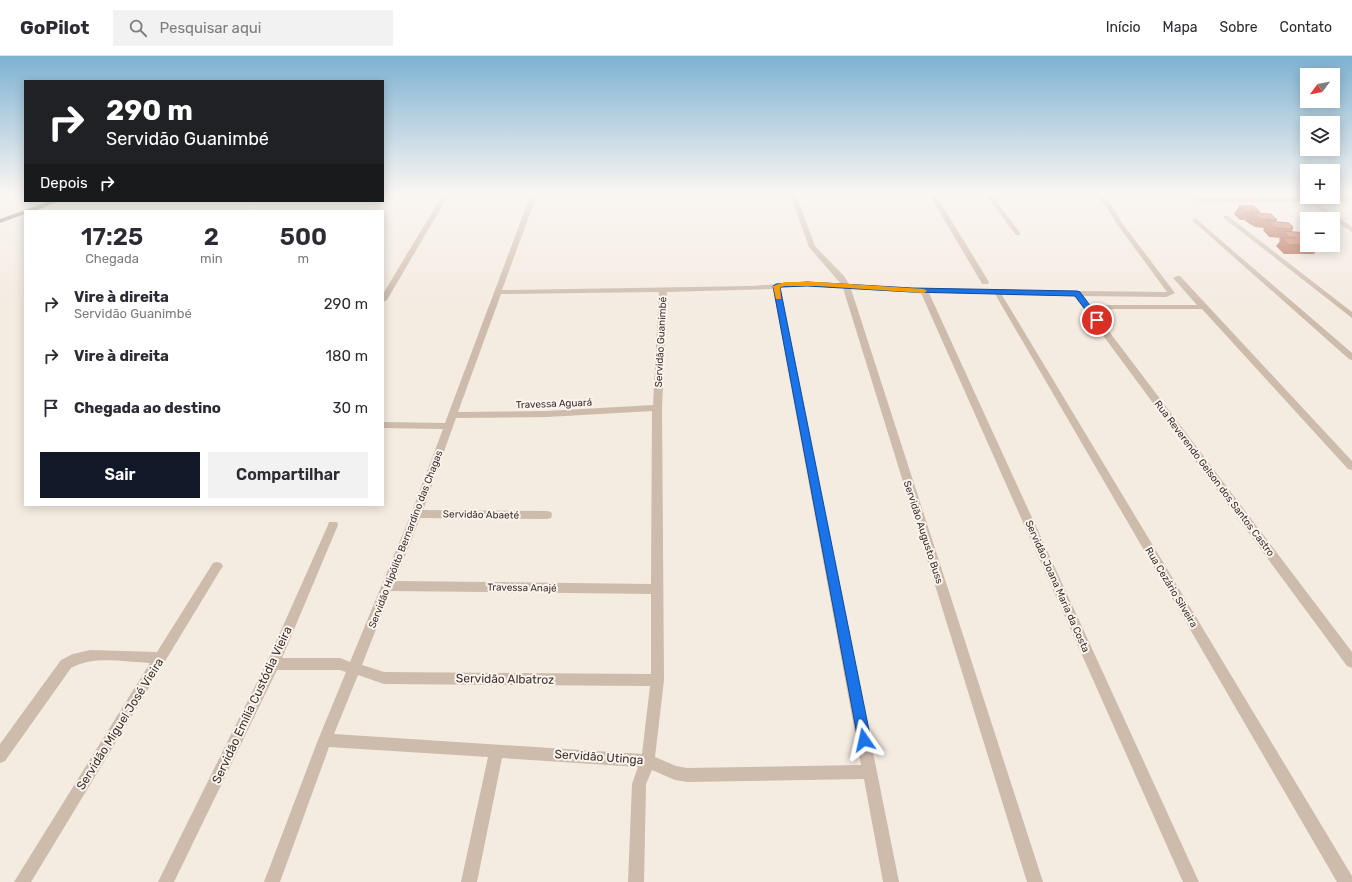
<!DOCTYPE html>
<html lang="pt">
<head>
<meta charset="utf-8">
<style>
	:root { --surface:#fff; --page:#f2f2f3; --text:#2b2b33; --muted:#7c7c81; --line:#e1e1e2; --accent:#111827 }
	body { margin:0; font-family:Rubik,sans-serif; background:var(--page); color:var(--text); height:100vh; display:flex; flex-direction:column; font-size:15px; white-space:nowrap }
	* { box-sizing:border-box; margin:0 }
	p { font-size:13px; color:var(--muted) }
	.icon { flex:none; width:22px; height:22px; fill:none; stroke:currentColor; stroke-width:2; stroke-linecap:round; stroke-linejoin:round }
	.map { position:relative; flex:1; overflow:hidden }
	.details { position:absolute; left:24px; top:154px; width:360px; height:296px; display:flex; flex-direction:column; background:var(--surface); border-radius:0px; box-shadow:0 2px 10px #0003 }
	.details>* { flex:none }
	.banner { position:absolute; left:24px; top:24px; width:360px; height:122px; border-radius:0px; box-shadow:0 2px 10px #0003; background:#202124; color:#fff; overflow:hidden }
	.needle { width:26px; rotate:238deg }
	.tools { position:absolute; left:1300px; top:12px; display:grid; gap:8px }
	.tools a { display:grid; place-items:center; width:40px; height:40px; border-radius:0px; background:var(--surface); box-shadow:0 2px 10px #0003; font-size:20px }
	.pin { position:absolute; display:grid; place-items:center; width:34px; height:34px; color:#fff; margin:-17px; border:2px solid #fff; border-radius:50%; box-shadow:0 1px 4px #0007 }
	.me { position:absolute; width:44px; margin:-22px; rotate:349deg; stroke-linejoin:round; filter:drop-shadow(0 0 3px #0008) }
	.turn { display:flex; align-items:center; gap:14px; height:84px; padding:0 16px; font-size:18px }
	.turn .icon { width:52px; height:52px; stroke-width:2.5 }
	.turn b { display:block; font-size:28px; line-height:34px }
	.then { display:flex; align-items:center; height:38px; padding:0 16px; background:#0003; gap:8px; font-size:15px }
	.eta { display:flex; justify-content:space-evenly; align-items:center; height:68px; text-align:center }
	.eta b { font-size:24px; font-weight:600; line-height:28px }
	.button { display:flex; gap:8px; margin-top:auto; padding:8px 16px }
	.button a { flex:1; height:46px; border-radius:0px; background:var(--accent); color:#fff; font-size:16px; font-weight:600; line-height:46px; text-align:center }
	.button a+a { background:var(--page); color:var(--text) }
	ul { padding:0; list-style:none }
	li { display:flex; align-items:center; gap:12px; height:52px; padding:0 16px }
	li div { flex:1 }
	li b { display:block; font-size:15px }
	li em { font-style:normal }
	header { display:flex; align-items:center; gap:24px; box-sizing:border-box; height:56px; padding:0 20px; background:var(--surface); border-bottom:1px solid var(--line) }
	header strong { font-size:19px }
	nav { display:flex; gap:22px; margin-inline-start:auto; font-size:14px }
	.search { width:280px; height:36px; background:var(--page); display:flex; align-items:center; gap:10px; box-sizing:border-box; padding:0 14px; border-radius:0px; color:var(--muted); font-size:15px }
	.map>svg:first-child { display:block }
</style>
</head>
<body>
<header>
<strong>GoPilot</strong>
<div class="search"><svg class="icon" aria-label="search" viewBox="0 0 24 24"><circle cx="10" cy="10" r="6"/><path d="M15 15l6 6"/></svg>Pesquisar aqui</div>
<nav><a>Início</a><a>Mapa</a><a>Sobre</a><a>Contato</a></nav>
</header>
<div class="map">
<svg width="1352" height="826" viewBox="0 0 1352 826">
	<rect width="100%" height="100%" fill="#f4ebe1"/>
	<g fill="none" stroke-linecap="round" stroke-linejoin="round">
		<path fill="#cdbbac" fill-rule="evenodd" d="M443,138H449L387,244L383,246V238Z
			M531,138H537L502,234L751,230L807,226L841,228L809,191L790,138H796L815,190L844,220L849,228L924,233L1167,236L1117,168L1107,152L1095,138H1101L1112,150L1122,167L1175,237L1166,241L1082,240L1089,249H1197L1173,222L1177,220H1180L1352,405V414L1348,413L1202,253H1092L1352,596V612L1347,610L1074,240L1002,239L1352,820V826H1337L995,238L929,237L1199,826H1183L921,237L851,233L1043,826H1027L843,232L807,230L780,232L899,826H883L864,723L687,726L675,724L652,714L646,728L644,826H628L632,728L638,711L502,702L477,826H461L488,701L329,691L280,826H264L318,684L346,616L340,614H277L174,826H158L267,606L328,469L329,466H337L338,469L282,602H340L350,606L411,458L443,373L383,372V366L445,367ZM773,233L861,709L687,712L676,710L655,701L664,624L662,352L667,236ZM659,236L653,349L547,355L458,356L501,238ZM652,355L651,528L395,525L420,462L547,463L551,462L552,459L551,456L547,455L423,454L456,362L547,361ZM391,535L651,538V618L384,616L362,609ZM358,619L384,628L650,630L642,698L334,678Z
			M929,138H935L989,226L988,228H982L981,226Z
			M985,138H991L1020,177V179H1016Z
			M1187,138H1193L1202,143L1352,141V145H1314L1352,171V176L1306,145L1201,147L1193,144Z
			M1224,160H1228L1352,256V262L1224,162Z
			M1195,162L1352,297V304L1349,303L1193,165L1192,164Z
			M217,506L221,507L223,510L221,513L31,826H14L150,607C124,606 94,599 71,612L5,705L0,707V688L61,604L73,598L90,594L157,596L213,507Z"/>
		<path fill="#7d675c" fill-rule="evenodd" d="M50,145H59L35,155H25V158L0,167V163Z"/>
	</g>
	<path fill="#ac5a40" d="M1239,150L1260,156L1259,158L1277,164L1275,166L1293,171L1292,176L1307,177V189H1319L1314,198H1284L1276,190L1280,185L1279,184L1280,182L1269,181L1263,174L1264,172L1255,171L1245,165L1246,164H1240L1234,158Z"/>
	<path fill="#c8694b" stroke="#8c4a34" d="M1239,150H1254L1260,156L1245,155Z
		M1250,157L1271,158L1277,164L1260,163Z
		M1268,165L1289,167L1293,171H1291L1293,173L1274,172Z
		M1284,175L1307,177V181H1300L1302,183H1307V189H1319H1289L1282,182H1296L1289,181Z"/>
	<linearGradient id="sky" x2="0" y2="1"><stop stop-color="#7eb2d2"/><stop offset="0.54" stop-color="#faf6f2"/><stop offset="1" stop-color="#faf6f2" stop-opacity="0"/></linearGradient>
	<rect width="1352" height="254" fill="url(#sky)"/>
	<path fill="#1a73e8" stroke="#114b97" d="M807,226L912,232L1077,235L1080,236L1101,264L1100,265H1094L1075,240L912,236L807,230L780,231L871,684L869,688L864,690L860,688L858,684L773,230L776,228Z"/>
	<path fill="#f59e0b" d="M785,226H819L924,233L927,235L924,237L819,230H785L780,231L781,243H776L773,230Z"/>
	<g text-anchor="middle" stroke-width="4" stroke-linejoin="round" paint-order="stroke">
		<g font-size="10" fill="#3b302b" stroke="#fbf5ee">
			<text transform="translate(660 286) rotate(-87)" y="4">Servidão Guanimbé</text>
			<text transform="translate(554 347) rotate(-2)" y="4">Travessa Aguará</text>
			<text transform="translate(1215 422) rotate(53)" y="4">Rua Reverendo Gelson dos Santos Castro</text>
			<text transform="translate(481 458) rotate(1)" y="4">Servidão Abaeté</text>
			<text transform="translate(924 476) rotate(72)" y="4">Servidão Augusto Buss</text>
			<text transform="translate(405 483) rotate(-69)" y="4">Servidão Hipólito Bernardino das Chagas</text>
			<text transform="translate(1058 530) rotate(66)" y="4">Servidão Joana Maria da Costa</text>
			<text transform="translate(522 531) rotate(1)" y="4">Travessa Anajé</text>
			<text transform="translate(1172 531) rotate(59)" y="4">Rua Cezário Silveira</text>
		</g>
		<g font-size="12" fill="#3b302b" stroke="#fbf5ee">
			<text transform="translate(505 623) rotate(1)" y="4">Servidão Albatroz</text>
			<text transform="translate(252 649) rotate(-65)" y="4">Servidão Emília Custódia Vieira</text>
			<text transform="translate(120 668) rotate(-58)" y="4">Servidão Miguel José Vieira</text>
			<text transform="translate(599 701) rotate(4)" y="4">Servidão Utinga</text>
		</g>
	</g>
</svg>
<div class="tools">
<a><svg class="needle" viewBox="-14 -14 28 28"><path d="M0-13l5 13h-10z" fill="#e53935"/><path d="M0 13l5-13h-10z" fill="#7c7c81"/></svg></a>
<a><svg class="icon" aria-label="layers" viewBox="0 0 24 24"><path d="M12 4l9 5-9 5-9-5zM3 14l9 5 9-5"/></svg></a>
<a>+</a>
<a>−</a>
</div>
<div class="pin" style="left:1097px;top:264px;background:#d93025"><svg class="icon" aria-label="arrive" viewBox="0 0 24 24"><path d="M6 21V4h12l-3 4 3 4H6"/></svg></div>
<svg class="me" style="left:864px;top:684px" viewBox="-20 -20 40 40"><path d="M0-17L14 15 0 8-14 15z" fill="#1a73e8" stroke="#fff" stroke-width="4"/></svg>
<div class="banner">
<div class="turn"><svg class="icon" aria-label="right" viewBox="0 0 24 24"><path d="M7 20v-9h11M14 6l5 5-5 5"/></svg><div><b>290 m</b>Servidão Guanimbé</div></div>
<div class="then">Depois<svg class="icon" aria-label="right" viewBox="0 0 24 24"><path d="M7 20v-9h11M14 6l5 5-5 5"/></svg></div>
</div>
<section class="details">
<div class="eta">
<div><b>17:25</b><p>Chegada</p></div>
<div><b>2</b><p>min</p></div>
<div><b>500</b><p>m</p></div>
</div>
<ul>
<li><svg class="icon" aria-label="right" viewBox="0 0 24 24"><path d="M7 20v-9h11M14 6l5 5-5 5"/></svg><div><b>Vire à direita</b><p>Servidão Guanimbé</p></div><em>290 m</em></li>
<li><svg class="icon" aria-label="right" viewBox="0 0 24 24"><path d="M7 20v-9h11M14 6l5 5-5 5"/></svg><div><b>Vire à direita</b></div><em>180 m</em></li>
<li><svg class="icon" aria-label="arrive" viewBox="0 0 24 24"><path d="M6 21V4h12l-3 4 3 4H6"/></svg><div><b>Chegada ao destino</b></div><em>30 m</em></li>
</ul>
<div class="button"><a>Sair</a><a>Compartilhar</a></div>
</section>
</div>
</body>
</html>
